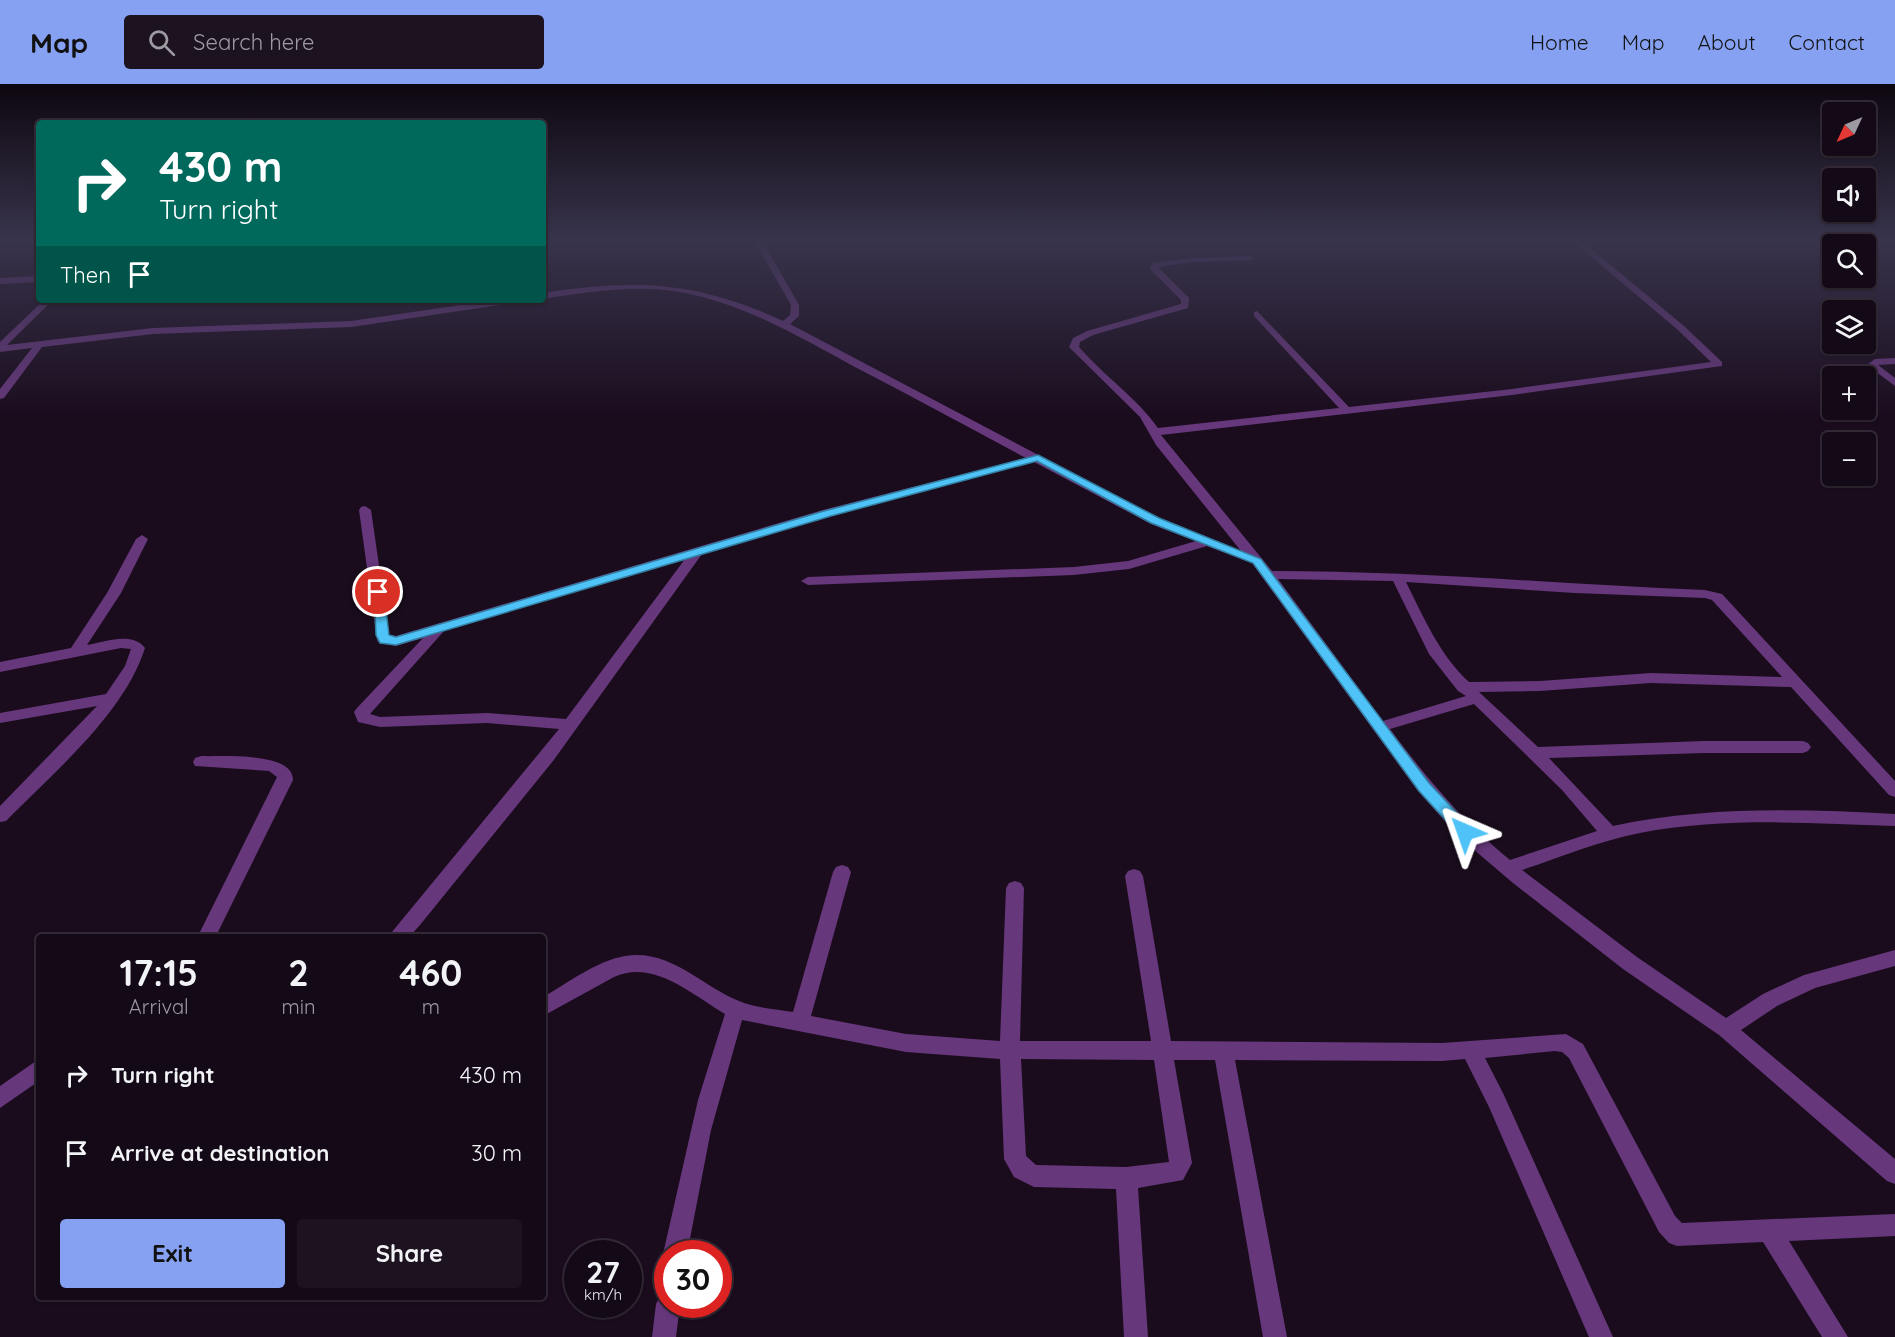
<!DOCTYPE html>
<html lang="en">
<head>
<meta charset="utf-8">
<style>
	:root { --surface:#140916; --page:#1d121f; --text:#f1f3f6; --muted:#9d9aa1; --line:#332a35; --accent:#86a1f2 }
	body { margin:0; font-family:Quicksand,sans-serif; background:var(--page); color:var(--text); height:100vh; display:flex; flex-direction:column; font-size:22px; white-space:nowrap }
	* { box-sizing:border-box; margin:0 }
	p { font-size:20px; color:var(--muted) }
	.icon { flex:none; width:33px; height:33px; fill:none; stroke:currentColor; stroke-width:2; stroke-linecap:round; stroke-linejoin:round }
	.map { position:relative; flex:1; overflow:hidden }
	.side { position:absolute; left:36px; top:850px; width:510px; height:366px; display:flex; flex-direction:column; background:var(--surface); border-radius:6px; box-shadow:0 2px 4px #0004,0 0 0 2px var(--line) }
	.side>* { flex:none }
	.banner { position:absolute; left:36px; top:36px; width:510px; height:183px; border-radius:6px; box-shadow:0 2px 4px #0004,0 0 0 2px var(--line); background:#00695c; color:#fff; overflow:hidden }
	.needle { width:39px; rotate:226deg }
	.controls { position:absolute; left:1822px; top:18px; display:grid; gap:12px }
	.controls a { display:grid; place-items:center; width:54px; height:54px; border-radius:6px; background:var(--surface); box-shadow:0 2px 4px #0004,0 0 0 2px var(--line); font-size:30px }
	.speed { position:absolute; left:564px; top:1156px; display:flex; gap:12px; font-size:30px; font-weight:700; text-align:center }
	.speed>* { display:grid; place-content:center; width:78px; height:78px; border-radius:50%; background:var(--surface); box-shadow:0 2px 4px #0004,0 0 0 2px var(--line); line-height:1 }
	.speed small { font-size:15px; font-weight:400 }
	.speed .limit { border:9px solid #d22; background:#fff; color:#111 }
	.pin { position:absolute; display:grid; place-items:center; width:51px; height:51px; color:#fff; margin:-26px; border:3px solid #fff; border-radius:50%; box-shadow:0 2px 6px #0007 }
	.me { position:absolute; width:66px; margin:-33px; rotate:317deg; stroke-linejoin:round; filter:drop-shadow(0 0 4px #0008) }
	.turn { display:flex; align-items:center; gap:21px; height:126px; padding:0 24px; font-size:27px }
	.turn .icon { width:78px; height:78px; stroke-width:2.5 }
	.turn b { display:block; font-size:42px; line-height:51px }
	.then { display:flex; align-items:center; height:57px; padding:0 24px; background:#0003; gap:12px; font-size:22px }
	.eta { display:flex; justify-content:space-evenly; align-items:center; height:102px; text-align:center }
	.eta b { font-size:36px; font-weight:700; line-height:42px }
	.primary-button { display:flex; gap:12px; margin-top:auto; padding:12px 24px }
	.primary-button a { flex:1; height:69px; border-radius:6px; background:var(--accent); color:#111; font-size:24px; font-weight:700; line-height:69px; text-align:center }
	.primary-button a+a { background:var(--page); color:var(--text) }
	ul { padding:0; list-style:none }
	li { display:flex; align-items:center; gap:18px; height:78px; padding:0 24px }
	li div { flex:1 }
	li b { display:block; font-size:22px }
	li em { font-style:normal }
	header { display:flex; align-items:center; gap:36px; box-sizing:border-box; height:84px; padding:0 30px; background:var(--accent); color:#111 }
	header strong { font-size:28px }
	nav { display:flex; gap:33px; margin-inline-start:auto; font-size:21px }
	.search { width:420px; height:54px; background:var(--page); display:flex; align-items:center; gap:15px; box-sizing:border-box; padding:0 21px; border-radius:6px; color:var(--muted); font-size:22px }
	.map>svg:first-child { display:block }
</style>
</head>
<body>
<header>
<strong>Map</strong>
<div class="search"><svg class="icon" aria-label="search" viewBox="0 0 24 24"><circle cx="10" cy="10" r="6"/><path d="M15 15l6 6"/></svg>Search here</div>
<nav><a>Home</a><a>Map</a><a>About</a><a>Contact</a></nav>
</header>
<div class="map">
<svg width="1895" height="1253" viewBox="0 0 1895 1253">
	<rect width="100%" height="100%" fill="#1a0c1d"/>
	<g fill="none" stroke-linecap="round" stroke-linejoin="round">
		<path fill="#66377b" fill-rule="evenodd" d="M755,158H763L799,221V232L790,240L1131,420L1159,434L1241,467L1156,361L1140,333L1069,263L1073,254L1087,247L1181,220V216L1150,185L1152,179L1193,174L1250,172L1254,174L1250,176L1193,178L1158,183L1189,214L1188,224L1093,251L1080,258L1079,263C1104,292 1136,313 1158,344L1339,324L1254,232V228L1257,227L1349,323L1512,305L1711,278L1678,246L1574,158H1583L1684,242L1722,278V282L1512,311L1161,351L1272,487C1416,487 1560,500 1705,506L1722,510L1895,697V713L1889,711L1791,603L1651,599L1540,607L1479,608L1538,663L1704,657H1803L1808,659L1811,663L1808,667L1803,669H1704L1549,674L1613,742C1706,722 1801,725 1895,730V742C1811,739 1723,733 1640,749C1599,757 1561,773 1522,786L1637,873L1726,934L1763,910L1804,891L1895,866V882L1815,904L1777,922L1741,946L1895,1075V1100L1887,1097L1719,951L1623,885L1513,799L1459,753L1418,707L1252,479L1207,462L1129,485L1074,491L808,501L801,497L808,493L1074,483L1128,477L1196,457L1151,440L1034,378L831,432L702,470L553,677L420,841L408,854H387L559,645L487,639L380,643L358,638L354,628L357,624L423,554L396,562L379,559L377,556L359,426L361,423L365,422L371,426L389,551L396,552L823,426L1026,374C968,343 911,312 853,282C796,251 739,217 674,207C631,201 586,208 543,215V209C635,195 697,197 783,237L790,231L791,221ZM685,475L566,635L487,629L380,633L370,630L444,547ZM1278,495L1393,497L1429,570L1458,607L1466,612L1383,637ZM1406,498L1575,509L1705,514L1712,516L1782,593L1651,589L1540,597L1469,598C1439,570 1424,534 1406,498ZM1474,620L1562,706L1597,747L1510,776C1460,734 1429,697 1390,645Z
			M39,192V198L0,200V194Z
			M44,216H53L7,261L153,244L351,237L495,216H517L513,219L351,243L153,250L42,263L4,314L0,315V305L32,264L0,268V258Z
			M1895,274V280L1878,281L1895,294V302L1867,281L1875,275Z
			M142,451L148,455L121,509L87,561C105,558 132,547 145,564C124,630 54,688 6,737L0,738V722L97,622L0,639V629L106,610L125,582L131,565L121,564L0,588V578L71,564L107,509L136,455Z
			M201,672C222,673 293,667 293,696L215,854H197L277,693L269,687L195,682L193,678L195,674Z
			M842,781L848,783L851,788L811,932L906,950L1000,957L1006,804L1009,799L1015,797L1021,799L1024,804L1020,957H1151L1125,792L1128,787L1134,785L1140,787L1143,792L1171,957L1442,959L1566,950L1583,960L1675,1132L1682,1139L1895,1130V1152L1789,1157L1848,1253H1822L1763,1158L1677,1162L1669,1159L1659,1148L1569,974L1562,968L1555,967L1485,974L1503,1009L1613,1253H1589L1489,1023L1465,975L1442,977L1235,976L1287,1253H1263L1215,976H1174L1192,1079L1183,1096L1138,1104L1148,1253H1124L1116,1105L1034,1103L1014,1093L1004,1075L1000,975L906,968L742,936L711,1046L687,1170H668L667,1178L663,1170L698,1016L725,930C692,911 654,875 614,893L543,932V913C568,899 596,877 625,872C669,864 702,902 739,917C755,924 776,925 793,928L833,788L836,783ZM1021,975L1154,976L1169,1078L1126,1083L1036,1081L1026,1072Z
			M39,975V997L0,1024V1002Z
			M668,1208V1221H680L676,1253H652L656,1220L660,1212Z"/>
	</g>
	<linearGradient id="sky" x2="0" y2="1"><stop stop-color="#0e0710"/><stop offset="0.47" stop-color="#38344c"/><stop offset="1" stop-color="#38344c" stop-opacity="0"/></linearGradient>
	<rect width="1895" height="333" fill="url(#sky)"/>
	<path fill="#4fc3f7" stroke="#337fa1" stroke-width="1.5" d="M1038,371L1159,434L1261,475L1429,699L1471,744L1473,748L1471,752H1460L1419,707L1253,479L1151,439L1037,377L831,432L396,561L380,559L376,551L374,505L384,508L389,551L396,553L824,427Z"/>
</svg>
<div class="controls">
<a><svg class="needle" viewBox="-14 -14 28 28"><path d="M0-13l5 13h-10z" fill="#e53935"/><path d="M0 13l5-13h-10z" fill="#9d9aa1"/></svg></a>
<a><svg class="icon" aria-label="sound" viewBox="0 0 24 24"><path d="M4 9h4l5-4v14l-5-4H4zM17 9q2 3 0 6"/></svg></a>
<a><svg class="icon" aria-label="search" viewBox="0 0 24 24"><circle cx="10" cy="10" r="6"/><path d="M15 15l6 6"/></svg></a>
<a><svg class="icon" aria-label="layers" viewBox="0 0 24 24"><path d="M12 4l9 5-9 5-9-5zM3 14l9 5 9-5"/></svg></a>
<a>+</a>
<a>−</a>
</div>
<div class="speed"><div>27<small>km/h</small></div><div class="limit">30</div></div>
<div class="pin" style="left:378px;top:508px;background:#d93025"><svg class="icon" aria-label="arrive" viewBox="0 0 24 24"><path d="M6 21V4h12l-3 4 3 4H6"/></svg></div>
<svg class="me" style="left:1465px;top:748px" viewBox="-20 -20 40 40"><path d="M0-17L14 15 0 8-14 15z" fill="#4fc3f7" stroke="#fff" stroke-width="4"/></svg>
<div class="banner">
<div class="turn"><svg class="icon" aria-label="right" viewBox="0 0 24 24"><path d="M7 20v-9h11M14 6l5 5-5 5"/></svg><div><b>430 m</b>Turn right</div></div>
<div class="then">Then<svg class="icon" aria-label="arrive" viewBox="0 0 24 24"><path d="M6 21V4h12l-3 4 3 4H6"/></svg></div>
</div>
<section class="side">
<div class="eta">
<div><b>17:15</b><p>Arrival</p></div>
<div><b>2</b><p>min</p></div>
<div><b>460</b><p>m</p></div>
</div>
<ul>
<li><svg class="icon" aria-label="right" viewBox="0 0 24 24"><path d="M7 20v-9h11M14 6l5 5-5 5"/></svg><div><b>Turn right</b></div><em>430 m</em></li>
<li><svg class="icon" aria-label="arrive" viewBox="0 0 24 24"><path d="M6 21V4h12l-3 4 3 4H6"/></svg><div><b>Arrive at destination</b></div><em>30 m</em></li>
</ul>
<div class="primary-button"><a>Exit</a><a>Share</a></div>
</section>
</div>
</body>
</html>
